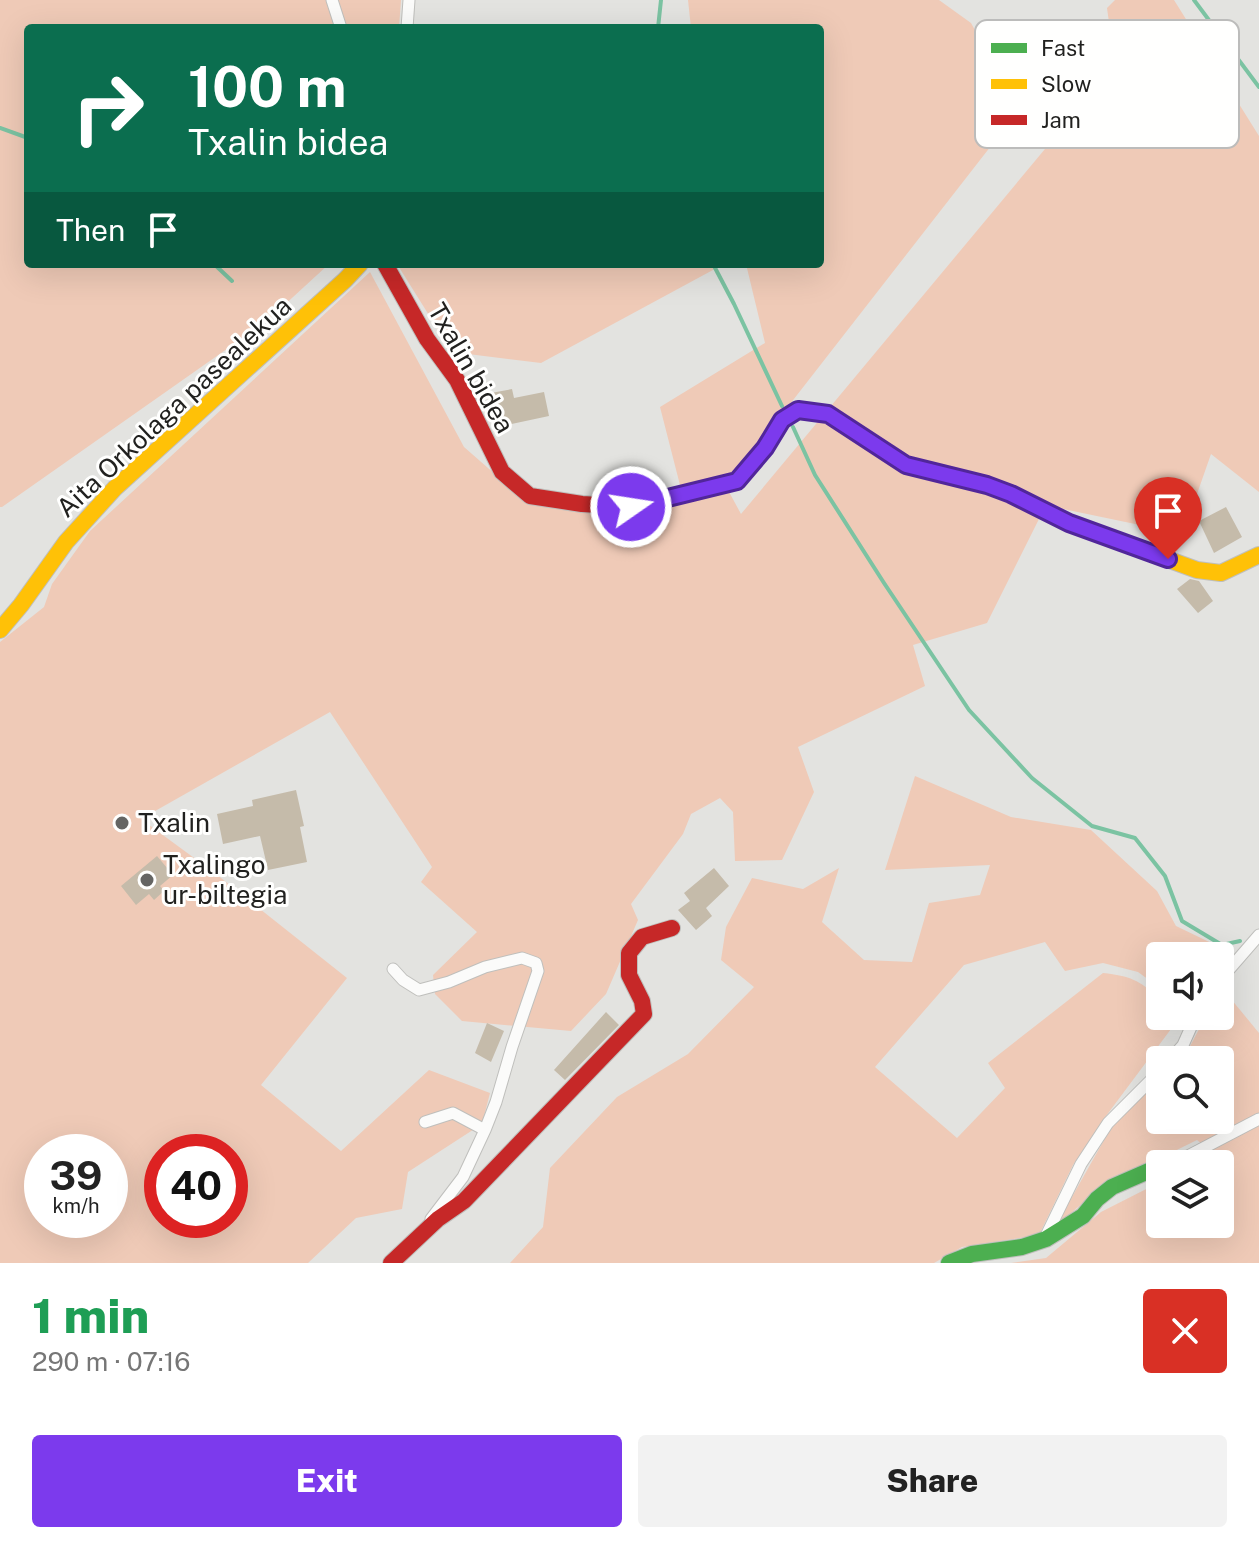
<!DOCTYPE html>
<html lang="en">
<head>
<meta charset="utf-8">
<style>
	:root { --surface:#fff; --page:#f2f2f2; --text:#222; --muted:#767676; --accent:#7c3aed }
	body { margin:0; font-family:"Public Sans",sans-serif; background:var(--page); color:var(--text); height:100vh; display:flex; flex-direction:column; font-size:30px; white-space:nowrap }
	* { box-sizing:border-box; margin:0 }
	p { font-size:26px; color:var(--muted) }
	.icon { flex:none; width:44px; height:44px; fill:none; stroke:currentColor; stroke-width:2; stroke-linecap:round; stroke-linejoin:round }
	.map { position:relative; height:1263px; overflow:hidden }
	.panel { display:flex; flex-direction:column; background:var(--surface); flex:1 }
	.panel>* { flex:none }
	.top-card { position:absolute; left:24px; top:24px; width:800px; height:244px; border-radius:8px; box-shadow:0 8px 32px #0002; background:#0b6e4f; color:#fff; overflow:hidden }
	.fabs { position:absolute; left:1146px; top:942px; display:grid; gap:16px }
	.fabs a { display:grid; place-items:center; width:88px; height:88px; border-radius:8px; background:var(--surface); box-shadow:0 8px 32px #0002; font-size:40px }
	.speed { position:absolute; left:24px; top:1134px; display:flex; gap:16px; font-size:40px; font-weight:700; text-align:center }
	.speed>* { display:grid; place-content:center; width:104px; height:104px; border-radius:50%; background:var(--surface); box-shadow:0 8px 32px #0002; line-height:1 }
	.speed small { font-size:20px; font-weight:400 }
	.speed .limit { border:12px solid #d22; background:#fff; color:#111 }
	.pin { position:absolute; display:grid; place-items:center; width:68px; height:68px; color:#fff; margin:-82px -34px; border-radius:50% 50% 50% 0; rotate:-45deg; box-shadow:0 0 8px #0007 }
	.pin .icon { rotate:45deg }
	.me { position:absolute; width:88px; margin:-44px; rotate:77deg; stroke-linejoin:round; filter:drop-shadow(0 0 6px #0008) }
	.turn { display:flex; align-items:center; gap:28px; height:168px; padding:0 32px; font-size:36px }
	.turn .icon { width:104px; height:104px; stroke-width:2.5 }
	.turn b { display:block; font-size:56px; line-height:68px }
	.then { display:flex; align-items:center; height:76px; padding:0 32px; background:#0003; gap:16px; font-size:30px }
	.round { display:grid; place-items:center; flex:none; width:84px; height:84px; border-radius:8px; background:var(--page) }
	.summary { display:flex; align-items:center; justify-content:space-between; height:136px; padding:0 32px }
	h1 { font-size:48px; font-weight:800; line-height:60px; color:#1e9e55 }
	.primary-button { display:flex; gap:16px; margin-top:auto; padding:16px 32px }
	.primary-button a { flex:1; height:92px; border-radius:8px; background:var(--accent); color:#fff; font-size:32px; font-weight:800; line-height:92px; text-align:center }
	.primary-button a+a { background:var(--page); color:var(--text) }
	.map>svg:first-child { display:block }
</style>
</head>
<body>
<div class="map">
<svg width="1259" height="1263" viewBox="0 0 1259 1263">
	<rect width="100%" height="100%" fill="#e3e3e0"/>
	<path fill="#efcab7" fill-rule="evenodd" d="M0,0H401L399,28H28V264H329L268,320L2,507H0Z
		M688,0H939L971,23L1019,110L737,472L681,489L660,407L765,343L746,264H820V28H691Z
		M1115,0H1174L1259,136V492L1211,454L1183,534L1044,505L999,480L928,465L1009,498L1039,519L987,623L913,645L925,686L798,747L814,792L782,860L735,861L733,812L720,798L691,814L683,834L631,904L638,920L606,994L571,1031L462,1021L435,994L433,975L477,932L421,882L432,867L330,712L141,819L216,874L347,978L261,1085L341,1151L429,1070L490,1093L482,1124L408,1172L402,1209L356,1218L308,1263H0V642L44,607L52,584L90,531L370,272L464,447L496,475L571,509L728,490L741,514L1115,65L1107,8ZM42,1152H110V1220H42ZM162,1152H230V1220H162Z
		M397,264H724L541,363L452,352Z
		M915,776L1011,817L1091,830L1157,891L1176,926L1230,952L1220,965V956H1160V988L1138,972L1103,963L1065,971L1045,942L964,965L875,1067L957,1138L1005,1088L988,1063L1103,973C1131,976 1138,980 1160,998V1016H1175L1177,1021L1106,1116L1073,1165L1039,1235L962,1247L934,1263H510L543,1227L550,1168L617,1097L688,1054L754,987L721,960L726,927L752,878L803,889L839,868L822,922L864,960L912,962L929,903L980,895L990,865L885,870Z
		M1222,988L1259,1033V1263H1011L1046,1258L1101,1212L1160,1182V1224H1220V1164H1195L1214,1154L1197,1140L1100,1188L1055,1227L1112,1126L1160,1078V1120H1220V1060H1178L1188,1050L1206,1016H1220V991Z"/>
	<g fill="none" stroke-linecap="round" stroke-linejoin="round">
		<path stroke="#7bc3a2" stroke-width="4" d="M1194,0L1259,87
			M658,28L661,0
			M0,128L28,138
			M214,264L232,281
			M713,264L734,304L782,406
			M793,427L815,475L884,583L969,710L1032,778L1092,826L1135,838L1165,876L1182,921L1222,945L1240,941"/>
	</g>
	<path fill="#c5bbaa" d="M512,389L514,398L544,392L549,416L498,427L491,393Z
		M1226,507L1242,537L1214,553L1199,521Z
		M1190,579L1199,581L1213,601L1198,613L1177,589Z
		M296,790L304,826L300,827L307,862L268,870L260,836L223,844L217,814L253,806L252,800Z
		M157,856L173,875L160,886L164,891L154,900L149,894L136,905L121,886Z
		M714,868L729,886L706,908L712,916L696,930L678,910L690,901L684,893Z
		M606,1012L619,1025L565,1080L554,1070Z
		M487,1023L504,1031L491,1062L475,1053Z"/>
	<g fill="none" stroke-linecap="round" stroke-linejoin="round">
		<defs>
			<path id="street" d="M332,0L341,28
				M407,28L409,0
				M393,969L403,980L419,990L449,982L485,967L522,958L536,963L538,971L512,1047L496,1102L485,1130L463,1177L431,1219
				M1220,980L1259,935
				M1170,1060L1183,1045L1196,1016
				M425,1122L453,1113L485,1130
				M1166,1164L1188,1156L1259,1119
				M1044,1240L1081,1164L1108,1123L1160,1071"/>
			<path id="fast" d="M949,1263L972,1254L1022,1247L1046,1239L1083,1216L1097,1199L1112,1187L1160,1166"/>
			<path id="slow" d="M777,428L782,420L798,410L828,414L906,465L987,485L1011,494L1069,523L1197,570L1221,573L1259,555
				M0,630L21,605L66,542L115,488L345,280L360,264"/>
			<path id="jam" d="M385,264L427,339L457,380L502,472L530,496L582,504L631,507L737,481L765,448L777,428
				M391,1263L438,1219L464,1201L644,1014L642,1001L629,975V953L642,937L672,928"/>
		</defs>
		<use href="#street" stroke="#bfbfbc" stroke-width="13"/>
		<use href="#fast" stroke="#bfbfbc" stroke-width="18"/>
		<use href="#slow" stroke="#bfbfbc" stroke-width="18"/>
		<use href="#jam" stroke="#bfbfbc" stroke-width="18"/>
		<use href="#street" stroke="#fbfbfa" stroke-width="11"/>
		<use href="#fast" stroke="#4caf50" stroke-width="16"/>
		<use href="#slow" stroke="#ffc107" stroke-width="16"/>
		<use href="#jam" stroke="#c62828" stroke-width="16"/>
	</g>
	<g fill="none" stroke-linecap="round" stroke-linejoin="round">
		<defs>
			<path id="route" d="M631,507L737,481L765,448L782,420L798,410L828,414L906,465L987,485L1011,494L1069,523L1168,559"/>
		</defs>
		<use href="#route" stroke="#51269a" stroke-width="20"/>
		<use href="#route" stroke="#7c3aed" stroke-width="14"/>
	</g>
	<g fill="#656563" stroke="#fffffe" stroke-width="3">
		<circle cx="122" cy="823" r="8"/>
		<circle cx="147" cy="880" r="8"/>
	</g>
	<g text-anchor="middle" stroke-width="6" stroke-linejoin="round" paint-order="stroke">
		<g font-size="26" fill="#21211f" stroke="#fffffe">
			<text transform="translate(471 368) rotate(60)" y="9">Txalin bidea</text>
			<text transform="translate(174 407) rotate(-43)" y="9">Aita Orkolaga pasealekua</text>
		</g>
		<g font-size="26" fill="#21211f" stroke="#fffffe" text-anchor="start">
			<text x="138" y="832">Txalin</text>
			<text x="163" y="874">Txalingo<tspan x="163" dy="30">ur-biltegia</tspan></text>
		</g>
	</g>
	<rect x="975" y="20" width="264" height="128" rx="12" fill="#fffffe" stroke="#bcbcbb" stroke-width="2"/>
	<rect x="991" y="43" width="36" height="10" fill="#4caf50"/>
	<rect x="991" y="79" width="36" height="10" fill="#ffc107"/>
	<rect x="991" y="115" width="36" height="10" fill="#c62828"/>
	<g font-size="22" fill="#21211f">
		<text x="1041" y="56">Fast</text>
		<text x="1041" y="92">Slow</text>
		<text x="1041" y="128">Jam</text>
	</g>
</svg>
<div class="fabs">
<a><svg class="icon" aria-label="sound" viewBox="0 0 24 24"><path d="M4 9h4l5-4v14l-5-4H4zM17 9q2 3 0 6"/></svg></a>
<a><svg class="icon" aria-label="search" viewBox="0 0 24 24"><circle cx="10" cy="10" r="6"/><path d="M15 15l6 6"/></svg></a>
<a><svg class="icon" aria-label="layers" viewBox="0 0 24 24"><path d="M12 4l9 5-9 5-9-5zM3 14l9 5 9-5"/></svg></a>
</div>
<div class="speed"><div>39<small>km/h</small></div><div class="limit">40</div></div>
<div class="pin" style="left:1168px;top:559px;background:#d93025"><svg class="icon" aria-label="arrive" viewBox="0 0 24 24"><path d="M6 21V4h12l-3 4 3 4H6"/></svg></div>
<svg class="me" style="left:631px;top:507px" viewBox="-20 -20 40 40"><circle r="17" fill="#7c3aed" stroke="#fff" stroke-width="3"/><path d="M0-11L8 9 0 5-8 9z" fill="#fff"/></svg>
<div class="top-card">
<div class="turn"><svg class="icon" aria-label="right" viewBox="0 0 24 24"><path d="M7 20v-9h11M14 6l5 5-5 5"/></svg><div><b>100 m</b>Txalin bidea</div></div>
<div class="then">Then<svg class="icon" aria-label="arrive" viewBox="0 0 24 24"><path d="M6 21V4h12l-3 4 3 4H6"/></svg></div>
</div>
</div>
<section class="panel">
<div class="summary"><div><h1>1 min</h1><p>290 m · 07:16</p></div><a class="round" style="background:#d93025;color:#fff"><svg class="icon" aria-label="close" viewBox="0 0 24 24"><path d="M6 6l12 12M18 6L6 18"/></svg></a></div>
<div class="primary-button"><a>Exit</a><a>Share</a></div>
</section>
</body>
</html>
